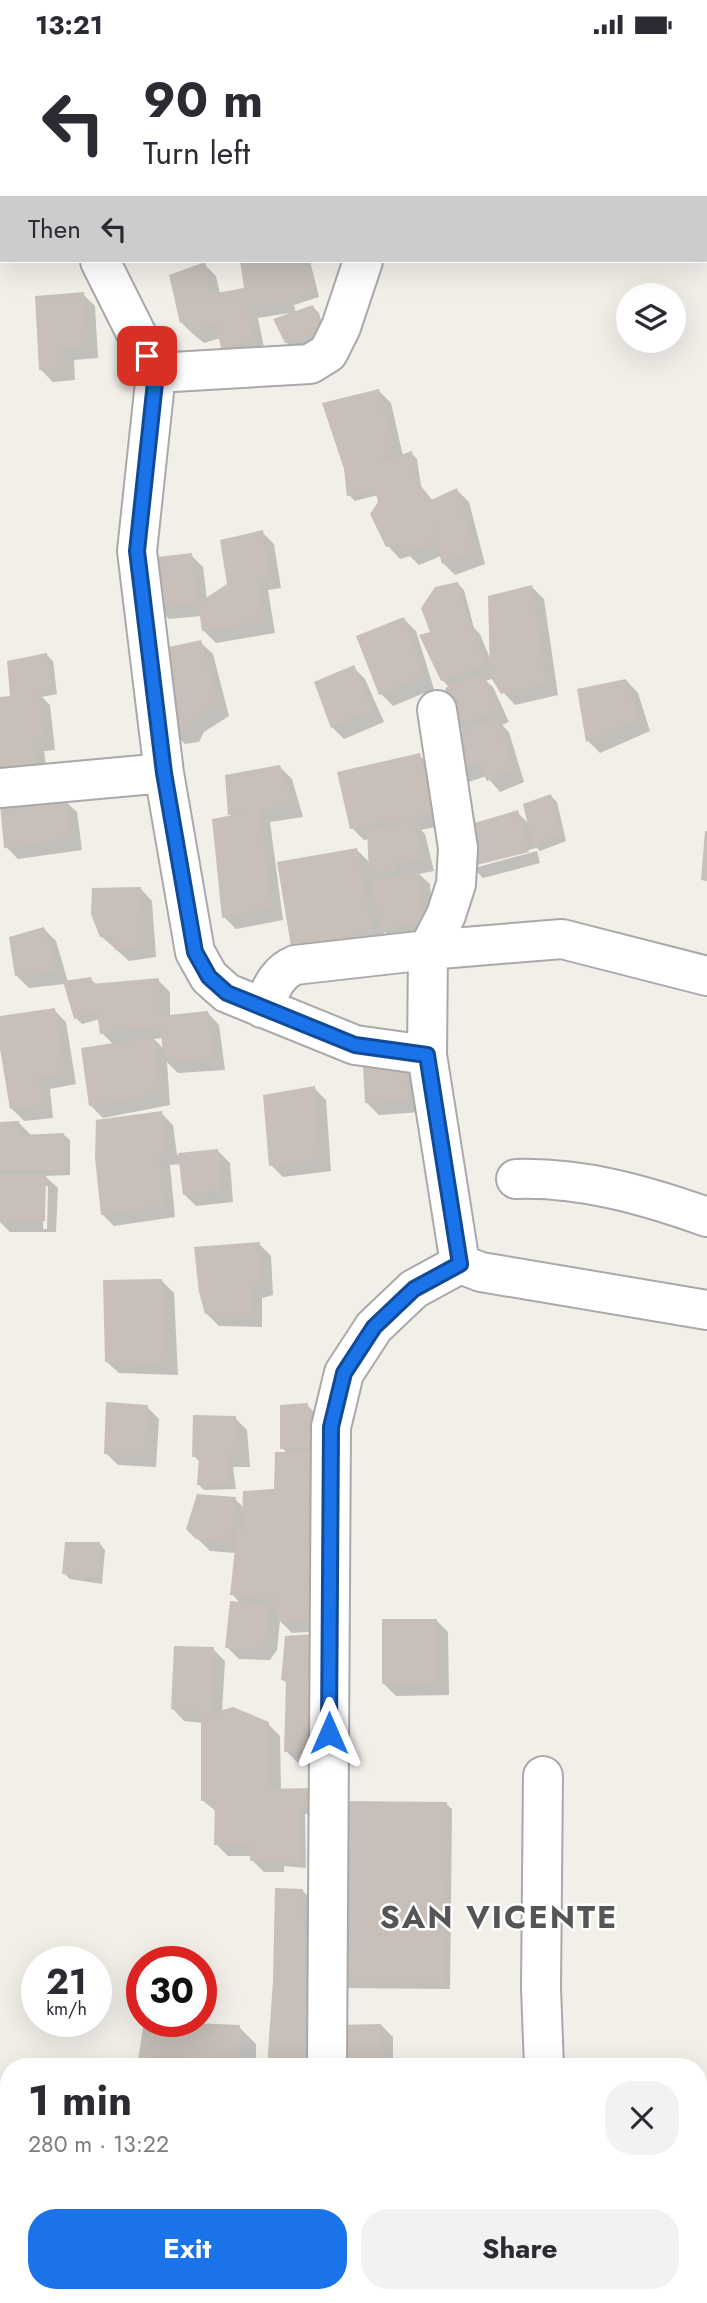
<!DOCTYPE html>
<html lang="en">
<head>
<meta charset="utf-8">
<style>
	:root { --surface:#fff; --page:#f2f2f3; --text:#2b2b33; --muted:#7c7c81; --accent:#1a73e8 }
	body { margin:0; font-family:Jost,sans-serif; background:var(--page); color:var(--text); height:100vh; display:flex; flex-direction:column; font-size:26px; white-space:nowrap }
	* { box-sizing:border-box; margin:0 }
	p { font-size:23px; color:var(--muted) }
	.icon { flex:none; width:38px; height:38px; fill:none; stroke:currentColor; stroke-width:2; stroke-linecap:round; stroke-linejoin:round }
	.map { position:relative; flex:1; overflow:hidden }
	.drawer { position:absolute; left:0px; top:2009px; width:707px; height:245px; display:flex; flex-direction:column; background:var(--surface); border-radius:28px 28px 0 0; box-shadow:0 7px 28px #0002 }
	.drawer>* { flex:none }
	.top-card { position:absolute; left:0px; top:0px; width:707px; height:214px; box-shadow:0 7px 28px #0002; background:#fff; color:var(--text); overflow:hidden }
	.fabs { position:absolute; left:616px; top:234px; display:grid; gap:14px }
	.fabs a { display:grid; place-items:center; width:70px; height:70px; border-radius:50%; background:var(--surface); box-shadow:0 7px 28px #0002; font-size:35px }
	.speed { position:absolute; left:21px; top:1897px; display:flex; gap:14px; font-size:35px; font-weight:700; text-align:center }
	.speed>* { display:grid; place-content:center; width:91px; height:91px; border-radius:50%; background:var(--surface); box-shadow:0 7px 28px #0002; line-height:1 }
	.speed small { font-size:18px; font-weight:400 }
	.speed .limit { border:10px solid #d22; background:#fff; color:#111 }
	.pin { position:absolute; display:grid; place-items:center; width:60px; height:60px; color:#fff; margin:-30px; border-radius:14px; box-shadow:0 4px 10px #0006 }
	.me { position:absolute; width:77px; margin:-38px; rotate:0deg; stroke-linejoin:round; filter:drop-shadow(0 0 5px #0008) }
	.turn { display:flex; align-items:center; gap:24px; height:147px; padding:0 28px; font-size:32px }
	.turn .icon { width:91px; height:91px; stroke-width:2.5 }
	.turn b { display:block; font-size:49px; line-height:60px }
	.then { display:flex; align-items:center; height:66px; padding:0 28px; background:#0003; gap:14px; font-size:26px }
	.round { display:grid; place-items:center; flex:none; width:74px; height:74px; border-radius:28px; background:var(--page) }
	.headline { display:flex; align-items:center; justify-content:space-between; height:119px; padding:0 28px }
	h1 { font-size:42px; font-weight:700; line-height:52px }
	.button { display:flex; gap:14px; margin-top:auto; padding:14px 28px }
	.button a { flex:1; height:80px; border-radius:28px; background:var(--accent); color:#fff; font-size:28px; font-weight:700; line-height:80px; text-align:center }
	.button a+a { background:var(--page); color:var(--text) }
	.status { display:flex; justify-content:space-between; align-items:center; height:49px; padding:0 35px; background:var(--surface); direction:ltr }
	.status svg { height:19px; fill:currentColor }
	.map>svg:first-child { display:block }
</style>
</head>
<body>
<div class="status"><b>13:21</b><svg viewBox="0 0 49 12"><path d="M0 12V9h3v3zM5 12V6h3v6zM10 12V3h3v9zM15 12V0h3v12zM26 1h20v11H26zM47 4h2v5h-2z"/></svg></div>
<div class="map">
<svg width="707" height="2254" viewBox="0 0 707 2254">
	<rect width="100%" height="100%" fill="#f2efe9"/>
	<path fill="#0003" fill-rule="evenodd" d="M218,0H299L300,2H217Z
		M241,212H310L319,248L294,256L296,264L313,258L319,264L326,288L292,299L286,293L289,264L258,269L265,304L235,310L223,298L221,289L204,294L193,285L181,273L204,215L216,227L220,245L246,240Z
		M83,245L95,257L98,309L74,311L75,331L53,333L41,321Z
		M379,342L391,354L403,407L411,404L417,410L421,437L433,452L457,441L469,453L485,515L455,526L443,514L441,507L419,516L410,507L400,510L388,497L378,446L355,452L349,446Z
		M262,483L274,495L281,539L268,541L275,584L216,594L203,581L201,567L169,570L157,558L191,506L203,518L207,550L229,536Z
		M458,535L464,541L474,579L480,585L491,612L532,538L544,550L558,646L515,656L503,643L494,629L486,632L493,638L509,673L502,676L509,683L524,733L500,743L486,727L466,734L464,682L458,676L450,639L442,631L432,584Z
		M404,570L416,582L434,640L393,657L381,645L359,588Z
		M200,593L213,605L229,667L204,683L199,693L185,695L173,683Z
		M47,606L53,612L57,645L42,648L50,656L55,701L44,702L49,739L0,745V649L12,648Z
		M353,618L365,630L384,673L344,690L332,678Z
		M626,631L638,644L650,682L600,704L588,692Z
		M419,706L431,718L444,776L421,781L425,785L434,822L419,825L430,835L434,884L394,892L384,883L387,900L310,913L293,896L357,801L370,814L369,790L364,791L352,779Z
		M280,718L292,730L303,768L270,773L283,871L236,880L224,868L233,768L230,765Z
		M551,747L557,753L566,792L540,802L535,797L536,799L478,814V818L537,802L540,814L483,829L471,817L517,763L529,775Z
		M64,751L77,763L82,801L18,810L6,798Z
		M140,839L152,852L156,908L129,912L101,887Z
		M44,880L56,892L68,933L91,930L97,936L158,931L170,943V968L207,963L219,976L225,1021L178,1024L167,1013L170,1056L103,1069L91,1057L114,996L102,984L100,970L82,975L76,969L65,935L29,939L16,926ZM163,989L164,1000L154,990Z
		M54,961L66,973L76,1035L50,1040L53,1069L24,1072L11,1059L0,989V968Z
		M405,1017L417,1029L421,1063L379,1066L367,1054Z
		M314,1039L326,1051L331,1122L283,1128L271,1116Z
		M161,1064L173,1076L177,1106L218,1102L230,1114L233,1153L196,1157L184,1145L181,1115L170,1116L175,1168L114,1177L102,1165Z
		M19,1074L31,1086H64L70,1091V1126L45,1127L58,1139L56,1183H10L0,1173V1075ZM44,1137H48L47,1180H43Z
		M259,1195L271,1207L273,1246L262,1249V1278L219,1277L207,1265Z
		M162,1232L174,1244L178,1326L119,1324L106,1312Z
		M307,1356L313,1362L316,1404H309L315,1411L322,1582L292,1584L280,1572L277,1601L270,1611L239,1610L227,1598L241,1555L232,1545L236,1504L210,1502L188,1480L235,1450L245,1460L275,1442L288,1405L282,1399Z
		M147,1358L159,1370L156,1418L118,1416L106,1404Z
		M235,1369L247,1381L250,1418H233L236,1440L204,1441L198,1435L200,1413L194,1407Z
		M100,1495L105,1501L102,1535L70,1530L64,1524Z
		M436,1571L448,1583L449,1646L396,1647L384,1635Z
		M318,1593V1713L298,1714L286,1702L288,1636L283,1630Z
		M213,1600L225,1612L222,1663L268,1675L280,1687L281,1741H310L317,1764L305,1765L306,1819L284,1817V1823H264L252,1811V1807H228L216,1795L217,1763L202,1751L203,1674L184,1672L172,1659Z
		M446,1755L452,1760L450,1940L342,1939Z
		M302,1841L314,1853L321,2018H269Z
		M381,1976L393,1988V2018H340Z
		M239,1978L256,1995V2018H139Z
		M352,2245H428L455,2254H347Z
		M494,2245H549L546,2254H493Z"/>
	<path fill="#c7bfb8" d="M240,212H307L315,243L284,252L246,257L254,292L221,299L216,275L191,283L187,272L180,274L169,226L205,213L211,245L244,239Z
		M84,243L87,298L63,299L64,320L39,321L35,247Z
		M313,256L321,282L285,294L273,270Z
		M379,340L393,398L379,413L412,402L416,429L423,441L427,453L457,439L474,503L442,515L432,476L435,493L405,505L397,496L386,498L370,465L378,453L375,440L347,447L344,420L322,354Z
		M263,481L269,527L257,529L264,572L202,582L198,554L227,535L220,491Z
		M192,504L198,554L155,559L149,509Z
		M458,533L468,571L487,616L441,632L419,586L430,583L421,559L435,538Z
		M532,536L546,635L501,645L490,627L488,547Z
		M404,568L423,627L379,646L356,587Z
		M201,591L218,655L192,671L187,681L172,684L160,600Z
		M47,604L52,640L39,642L43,689L33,690L38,727L0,732V648L10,647L7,612Z
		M354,616L373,661L331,679L314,633Z
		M481,624L499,661L457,677L445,639Z
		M626,630L639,670L586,693L577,640Z
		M498,669L513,721L487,732L478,714L452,723L448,685Z
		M420,704L433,765L350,780L337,723Z
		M280,716L292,756L259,761L272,859L222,869L212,770L244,764L228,766L225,726Z
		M551,745L561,786L533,797L523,755Z
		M65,749L71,789L4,799L0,755Z
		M518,761L529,803L469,818L461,778Z
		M414,771L424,810L403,814L395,813L396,822L369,826L367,780Z
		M705,782H707V832L701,831Z
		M357,799L372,884L291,897L277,813Z
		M418,821L423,873L381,881L370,832Z
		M141,838L144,897L115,901L111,887L100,888L91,865L92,839Z
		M44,878L58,923L15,927L9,888Z
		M91,928L92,935L159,929V967L208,962L214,1009L164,1013L160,976L100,985L97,963L74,970L63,932Z
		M55,959L65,1024L39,1028L42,1057L10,1060L0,1000V967Z
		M154,988L159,1045L89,1057L81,999Z
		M406,1015L409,1051L365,1054L363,1016Z
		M315,1037L319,1110L269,1117L263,1046Z
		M162,1062L166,1104L159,1105L164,1157L101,1166L95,1109L96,1071Z
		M19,1072L20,1086L64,1084L65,1121H0V1073Z
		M218,1100L221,1142L183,1146L178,1104Z
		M0,1125H46L45,1172L0,1171Z
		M260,1193L262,1234L251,1237V1266L205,1265L199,1243L194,1198Z
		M162,1230L167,1315L105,1313L103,1231Z
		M106,1353L148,1356L145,1407L104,1405Z
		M308,1354L311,1399L280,1400V1356Z
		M193,1366L236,1367L239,1406H227L231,1435L197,1436L199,1407L192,1408Z
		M275,1403H310L308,1450L311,1571L278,1573L273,1551L230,1546L237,1480H242L243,1442L274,1440Z
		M197,1445L236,1448L231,1494L196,1490L186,1480Z
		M65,1493H100L97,1530L62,1525Z
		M230,1552L269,1555L266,1589L258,1600L225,1599Z
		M382,1570H437L438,1635H382Z
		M313,1585V1634L306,1702L284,1703L286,1632L281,1631L285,1587Z
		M174,1597L214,1598L210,1665L233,1658L269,1673L270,1740L311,1739L312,1759L299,1760L301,1814L250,1812V1796H214L215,1751L201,1752V1667L210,1665L171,1660Z
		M337,1752L447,1753L445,1935L335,1934Z
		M275,1839L303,1840L309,2018H267L273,1932Z
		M144,1972L240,1976V2018H137Z
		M381,1975L382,2018H339L338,1976Z
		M350,2245H410L406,2254H345Z
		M423,2245H434L459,2254H420Z
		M492,2245H534L531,2254H491Z
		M607,2245H695L707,2247V2254H602Z"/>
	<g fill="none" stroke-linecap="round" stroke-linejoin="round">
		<defs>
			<path id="minor" d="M57,2V0
				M430,2L431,0
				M100,212L156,324
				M363,212L341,278L328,304L310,315L156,324L137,502L164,724L195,903L209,928L227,944L355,996L427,1006
				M437,661L458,799L456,835L446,866L428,901L427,1006L460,1215
				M0,739L164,724
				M262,959C271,941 276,924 295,916L428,901L562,890L707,927
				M516,1130C582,1128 645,1146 707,1168
				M543,1727L541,1939L544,2018
				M327,2018L331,1378L344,1324L374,1278L414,1240L460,1215L481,1223L707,1261
				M0,2118H9
				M698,2196L707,2197
				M15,2254L21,2245
				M575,2254L578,2245"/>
		</defs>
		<use href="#minor" stroke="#a9a9a9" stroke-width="42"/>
		<use href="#minor" stroke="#fff" stroke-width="38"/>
	</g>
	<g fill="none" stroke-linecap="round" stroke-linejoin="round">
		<defs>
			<path id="route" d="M147,307L156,324L137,502L164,724L195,903L209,928L227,944L355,996L427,1006L460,1215L414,1240L374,1278L344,1324L331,1378L329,1684"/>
		</defs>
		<use href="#route" stroke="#114b97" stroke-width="18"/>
		<use href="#route" stroke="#1a73e8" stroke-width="12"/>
	</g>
	<g text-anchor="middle" stroke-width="5" stroke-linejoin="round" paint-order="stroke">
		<g font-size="32" font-weight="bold" letter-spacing="2" fill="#555" stroke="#fff">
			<text x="499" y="1879">SAN VICENTE</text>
		</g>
	</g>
</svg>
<div class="fabs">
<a><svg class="icon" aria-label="layers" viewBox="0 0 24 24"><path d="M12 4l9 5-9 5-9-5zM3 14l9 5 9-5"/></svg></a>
</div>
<div class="speed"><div>21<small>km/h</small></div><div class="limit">30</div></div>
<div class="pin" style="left:147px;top:307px;background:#d93025"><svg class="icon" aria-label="arrive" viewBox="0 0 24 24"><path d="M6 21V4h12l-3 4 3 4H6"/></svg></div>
<svg class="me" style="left:329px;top:1684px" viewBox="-20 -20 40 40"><path d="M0-17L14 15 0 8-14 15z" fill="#1a73e8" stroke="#fff" stroke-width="4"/></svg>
<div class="top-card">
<div class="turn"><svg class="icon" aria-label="left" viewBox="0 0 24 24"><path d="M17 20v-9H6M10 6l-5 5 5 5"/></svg><div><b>90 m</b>Turn left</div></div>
<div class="then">Then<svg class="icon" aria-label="left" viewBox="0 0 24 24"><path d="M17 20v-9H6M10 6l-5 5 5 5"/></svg></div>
</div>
<section class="drawer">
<div class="headline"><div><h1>1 min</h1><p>280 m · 13:22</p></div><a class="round"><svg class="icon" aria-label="close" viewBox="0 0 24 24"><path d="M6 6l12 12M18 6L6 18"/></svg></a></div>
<div class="button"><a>Exit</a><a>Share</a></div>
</section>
</div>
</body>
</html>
